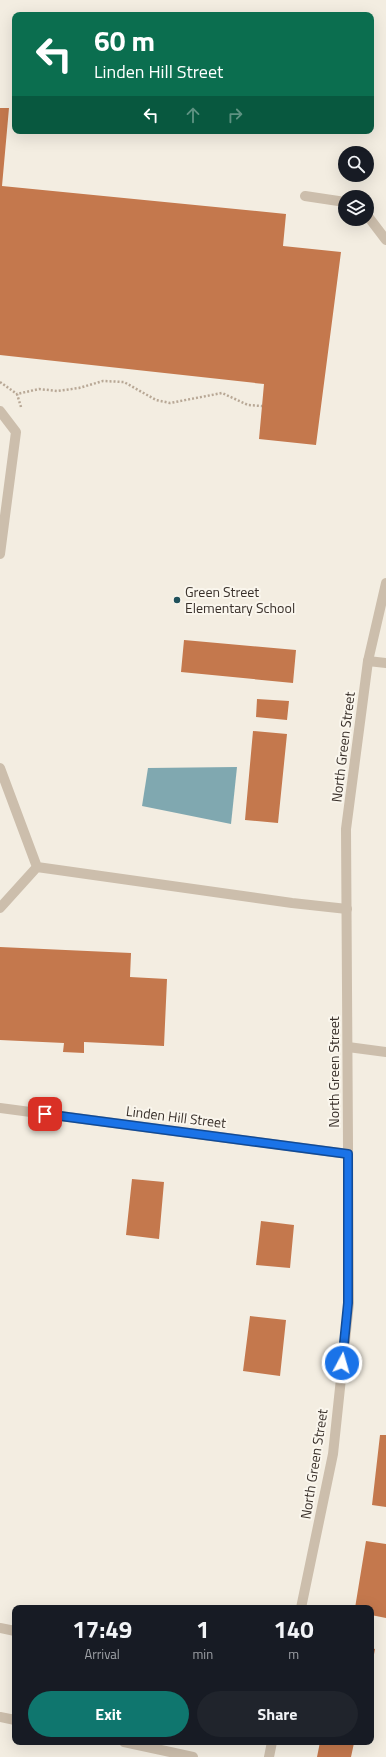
<!DOCTYPE html>
<html lang="en">
<head>
<meta charset="utf-8">
<style>
	:root { --surface:#171b24; --page:#20242c; --text:#f1f3f6; --muted:#9ea1a6; --accent:#0f766e }
	body { margin:0; font-family:"Titillium Web",sans-serif; background:var(--page); color:var(--text); height:100vh; display:flex; flex-direction:column; font-size:15px; white-space:nowrap }
	* { box-sizing:border-box; margin:0 }
	p { font-size:13px; color:var(--muted) }
	.icon { flex:none; width:22px; height:22px; fill:none; stroke:currentColor; stroke-width:2; stroke-linecap:round; stroke-linejoin:round }
	.map { position:relative; flex:1; overflow:hidden }
	.panel { position:absolute; left:12px; top:1605px; width:362px; height:140px; display:flex; flex-direction:column; background:var(--surface); border-radius:8px; box-shadow:0 4px 16px #0002 }
	.panel>* { flex:none }
	.guide { position:absolute; left:12px; top:12px; width:362px; height:122px; border-radius:8px; box-shadow:0 4px 16px #0002; background:#0b6e4f; color:#fff; overflow:hidden }
	.buttons { position:absolute; left:338px; top:146px; display:grid; gap:8px }
	.buttons a { display:grid; place-items:center; width:36px; height:36px; border-radius:50%; background:var(--surface); box-shadow:0 4px 16px #0002; font-size:20px }
	.pin { position:absolute; display:grid; place-items:center; width:34px; height:34px; color:#fff; margin:-17px; border-radius:8px; box-shadow:0 2px 6px #0006 }
	.me { position:absolute; width:44px; margin:-22px; rotate:6deg; stroke-linejoin:round; filter:drop-shadow(0 0 3px #0008) }
	.turn { display:flex; align-items:center; gap:14px; height:84px; padding:0 16px; font-size:18px }
	.turn .icon { width:52px; height:52px; stroke-width:2.5 }
	.turn b { display:block; font-size:28px; line-height:34px }
	.lanes { display:flex; align-items:center; height:38px; padding:0 16px; background:#0003; justify-content:center; gap:20px; direction:ltr }
	.lanes .off { opacity:.35 }
	.eta { display:flex; justify-content:space-evenly; align-items:center; height:68px; text-align:center }
	.eta b { font-size:24px; font-weight:700; line-height:28px }
	.action { display:flex; gap:8px; margin-top:auto; padding:8px 16px }
	.action a { flex:1; height:46px; border-radius:24px; background:var(--accent); color:#fff; font-size:16px; font-weight:700; line-height:46px; text-align:center }
	.action a+a { background:var(--page); color:var(--text) }
	.map>svg:first-child { display:block }
</style>
</head>
<body>
<div class="map">
<svg width="386" height="1757" viewBox="0 0 386 1757">
	<rect width="100%" height="100%" fill="#f3ede1"/>
	<path fill="#80a8b0" d="M237,767L231,824L142,806L148,768Z"/>
	<path fill="#c4784d" d="M0,108H9L2,186L286,214L283,246L341,252L316,445L259,439L264,384L0,355Z
		M184,640L296,650L293,683L181,672Z
		M257,699L289,701L287,720L256,717Z
		M253,731L287,734L278,823L245,820Z
		M0,947L131,953L130,977L167,979L164,1046L84,1042V1053L63,1052L64,1043L0,1040Z
		M132,1179L164,1182L159,1239L126,1235Z
		M261,1221L294,1225L290,1268L256,1265Z
		M250,1316L286,1320L280,1376L243,1371Z
		M380,1435H386V1507L372,1505Z
		M366,1541L386,1544V1618L371,1615V1608H355Z
		M371,1648L375,1649L372,1665H371Z
		M320,1742L354,1743L351,1757H317Z"/>
	<g fill="none" stroke-linecap="round" stroke-linejoin="round">
		<path stroke="#b8a896" stroke-width="2.5" stroke-dasharray="2 2" stroke-linecap="butt" d="M0,382L17,394
			M21,407L17,394L39,389L57,391L79,388L103,381L124,382L156,400L170,403L222,393L248,405L262,406"/>
		<path stroke="#ccbeac" stroke-width="10" d="M305,196L345,202
			M367,215L386,240
			M0,411L16,432L0,554
			M0,768L37,867L292,903L347,909
			M0,908L37,867"/>
		<path stroke="#ccbeac" stroke-width="10" d="M368,661L386,663
			M348,1047L386,1052
			M0,1108L348,1154
			M0,1628L15,1631
			M0,1717L15,1720
			M124,1742L193,1757"/>
		<path stroke="#ccbeac" stroke-width="10" d="M301,1608L333,1454L349,1303L346,829L368,661L386,583
			M269,1757L272,1742"/>
	</g>
	<g fill="none" stroke-linecap="round" stroke-linejoin="round">
		<defs>
			<path id="route" d="M45,1114L348,1154V1303L342,1363"/>
		</defs>
		<use href="#route" stroke="#114b97" stroke-width="10"/>
		<use href="#route" stroke="#1a73e8" stroke-width="7"/>
	</g>
	<circle fill="#20515b" stroke="#faf6ed" stroke-width="1.5" cx="177" cy="600" r="4"/>
	<g text-anchor="middle" stroke-width="4" stroke-linejoin="round" paint-order="stroke">
		<g font-size="14" fill="#3a312b" stroke="#faf6ed" text-anchor="start">
			<text x="185" y="597">Green Street<tspan x="185" dy="16">Elementary School</tspan></text>
		</g>
		<g font-size="14" fill="#3a312b" stroke="#faf6ed">
			<text transform="translate(343 747) rotate(-83)" y="5">North Green Street</text>
			<text transform="translate(334 1072) rotate(-90)" y="5">North Green Street</text>
			<text transform="translate(176 1117) rotate(7)" y="5">Linden Hill Street</text>
			<text transform="translate(314 1464) rotate(-81)" y="5">North Green Street</text>
		</g>
	</g>
</svg>
<div class="buttons">
<a><svg class="icon" aria-label="search" viewBox="0 0 24 24"><circle cx="10" cy="10" r="6"/><path d="M15 15l6 6"/></svg></a>
<a><svg class="icon" aria-label="layers" viewBox="0 0 24 24"><path d="M12 4l9 5-9 5-9-5zM3 14l9 5 9-5"/></svg></a>
</div>
<div class="pin" style="left:45px;top:1114px;background:#d93025"><svg class="icon" aria-label="arrive" viewBox="0 0 24 24"><path d="M6 21V4h12l-3 4 3 4H6"/></svg></div>
<svg class="me" style="left:342px;top:1363px" viewBox="-20 -20 40 40"><circle r="17" fill="#1a73e8" stroke="#fff" stroke-width="3"/><path d="M0-11L8 9 0 5-8 9z" fill="#fff"/></svg>
<div class="guide">
<div class="turn"><svg class="icon" aria-label="left" viewBox="0 0 24 24"><path d="M17 20v-9H6M10 6l-5 5 5 5"/></svg><div><b>60 m</b>Linden Hill Street</div></div>
<div class="lanes"><svg class="icon" aria-label="left" viewBox="0 0 24 24"><path d="M17 20v-9H6M10 6l-5 5 5 5"/></svg><svg class="icon off" aria-label="ahead" viewBox="0 0 24 24"><path d="M12 20V5M6 11l6-6 6 6"/></svg><svg class="icon off" aria-label="right" viewBox="0 0 24 24"><path d="M7 20v-9h11M14 6l5 5-5 5"/></svg></div>
</div>
<section class="panel">
<div class="eta">
<div><b>17:49</b><p>Arrival</p></div>
<div><b>1</b><p>min</p></div>
<div><b>140</b><p>m</p></div>
</div>
<div class="action"><a>Exit</a><a>Share</a></div>
</section>
</div>
</body>
</html>
